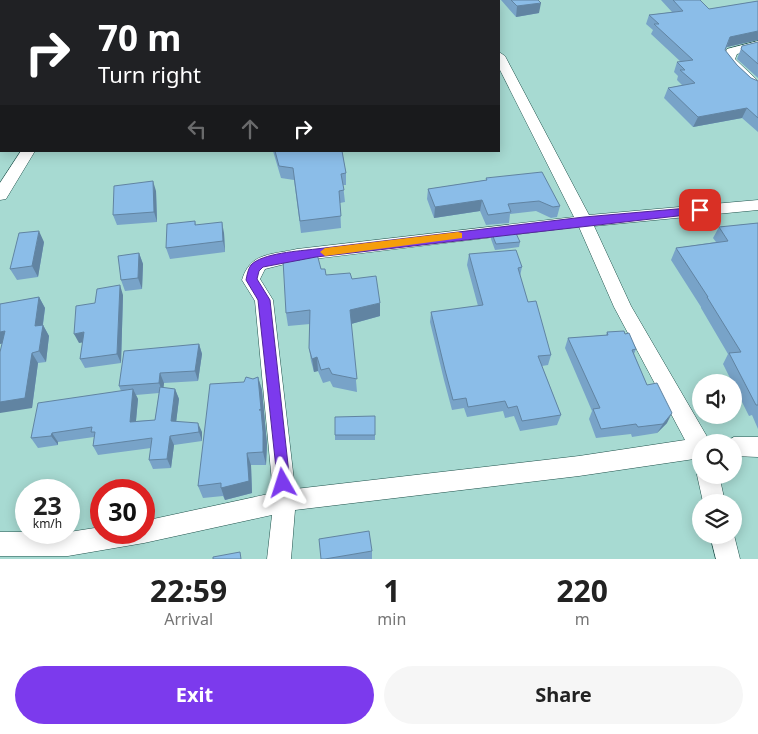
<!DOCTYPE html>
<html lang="en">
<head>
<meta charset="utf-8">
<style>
	:root { --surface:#fff; --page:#f6f6f6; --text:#222; --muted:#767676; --accent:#7c3aed }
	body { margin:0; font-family:"Noto Sans",sans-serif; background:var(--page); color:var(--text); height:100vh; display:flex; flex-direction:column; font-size:19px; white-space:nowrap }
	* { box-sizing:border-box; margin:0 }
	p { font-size:16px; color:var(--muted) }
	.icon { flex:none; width:28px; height:28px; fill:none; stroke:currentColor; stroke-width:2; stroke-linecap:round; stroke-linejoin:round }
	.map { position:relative; height:559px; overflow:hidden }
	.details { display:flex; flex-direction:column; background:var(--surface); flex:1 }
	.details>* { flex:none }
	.top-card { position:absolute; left:0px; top:0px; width:500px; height:152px; box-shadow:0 2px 12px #0003; background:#202124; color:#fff; overflow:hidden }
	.fabs { position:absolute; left:692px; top:374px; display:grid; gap:10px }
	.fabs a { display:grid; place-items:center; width:50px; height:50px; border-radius:50%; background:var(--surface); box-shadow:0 2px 12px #0003; font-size:25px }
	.speed { position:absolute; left:15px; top:479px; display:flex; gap:10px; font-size:25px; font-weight:700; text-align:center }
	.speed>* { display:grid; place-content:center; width:65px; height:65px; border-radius:50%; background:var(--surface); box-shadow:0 2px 12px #0003; line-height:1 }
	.speed small { font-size:12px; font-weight:400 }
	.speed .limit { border:8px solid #d22; background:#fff; color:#111 }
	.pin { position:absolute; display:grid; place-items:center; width:42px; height:42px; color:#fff; margin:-21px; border-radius:10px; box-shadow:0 2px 8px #0006 }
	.me { position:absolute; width:55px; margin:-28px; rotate:354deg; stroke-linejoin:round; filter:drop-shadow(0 0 4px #0008) }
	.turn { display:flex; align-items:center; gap:18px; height:105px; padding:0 15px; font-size:22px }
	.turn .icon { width:65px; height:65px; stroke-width:2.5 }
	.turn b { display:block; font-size:35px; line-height:42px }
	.lanes { display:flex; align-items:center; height:48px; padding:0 15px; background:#0003; justify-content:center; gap:25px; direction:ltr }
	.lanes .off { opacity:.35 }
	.eta { display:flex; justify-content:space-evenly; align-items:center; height:85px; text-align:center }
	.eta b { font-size:30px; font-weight:700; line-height:35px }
	.action { display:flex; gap:10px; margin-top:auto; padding:10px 15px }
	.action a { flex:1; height:58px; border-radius:30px; background:var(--accent); color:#fff; font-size:20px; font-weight:700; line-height:58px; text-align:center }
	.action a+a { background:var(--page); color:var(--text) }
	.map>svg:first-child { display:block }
</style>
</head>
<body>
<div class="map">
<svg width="758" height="559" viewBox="0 0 758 559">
	<rect width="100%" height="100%" fill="#a7dad2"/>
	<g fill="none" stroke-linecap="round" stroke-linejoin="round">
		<defs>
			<path id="minor" d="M25,0H37L38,1H26Z
				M182,0H194V1H183Z
				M464,0H476V1H465Z
				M758,41V49L737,54L735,59L758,81V92C744,88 731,71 723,59L727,49Z
				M499,52L505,56L589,215L758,200V210L594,226L631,306L709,440L710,442H701V458L579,476L295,510L291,559H267L272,515L144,543L68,556H0V532H69L101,527V532H144V521L273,493L255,301L242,280C250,252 272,255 297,249L574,217L499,68ZM579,227L614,307L685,440L579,456L295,489L273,300L260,279L265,269L297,261Z
				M21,151H35L6,199L0,200V183Z
				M734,437H758V457L734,456V442H725Z
				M701,467V475H719L725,502H703L697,475Z
				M710,535H734L740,559H716Z"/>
		</defs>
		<use href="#minor" stroke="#20524c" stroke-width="1"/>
		<use href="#minor" fill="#fff" fill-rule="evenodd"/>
	</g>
	<path fill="#78a3c8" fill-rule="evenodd" d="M501,0H538L539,13L516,17Z
		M661,0H700L709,9L758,1V40L727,47L725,50L737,65L751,78L758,81V132L742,118L693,127L664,98L668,88L682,85L677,80L678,76L674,72L677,62H681L651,34L653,30L646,24L649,15L672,12Z
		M758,42V78L737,59L742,46Z
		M273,151H342L346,173V185H343L345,202L340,203L341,228L301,233L294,180L281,178Z
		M486,178L560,206L557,217L551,218L536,211L510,214L509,223L486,225L480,211L434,218L427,199L428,189L486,180Z
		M156,191L157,222L117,225L113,215Z
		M195,221L196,225L224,233L225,252L170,259L166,248Z
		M758,223V429L752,415L749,416L734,386V382H732L723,364L728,354L701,308V307L671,260L676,248L716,242L713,238L719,227Z
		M492,234L520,242L519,247L495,250L491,239Z
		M44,242L38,277L17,280L10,269Z
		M139,253L143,264L142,289L125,291L121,280Z
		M469,254L522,267L520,276L528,302L551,355L548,365L542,366L561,415L557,425L520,431L514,416L505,418L503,411L467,417L464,408L452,410L444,380L430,322L431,312L478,306L467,265Z
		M300,260L321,269L326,275L352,279L380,316L351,324L357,392L333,387L330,381L323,383L318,371L314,372L311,361L309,348L310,324L288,326L286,313Z
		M123,295L121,363L85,368L80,359L83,342L79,343L95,303Z
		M39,297L45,308L43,325L49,336L46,362L38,363L32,408L2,343L0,344V304Z
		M607,332L636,349L634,354L647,385L667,423L657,433L632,437L631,434L596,438L589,419L592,411L565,348L568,338L606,335Z
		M199,344L202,354L198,381L164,383L163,388L175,389L179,399L176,422L202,432V441L174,445L171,468L153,469L149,460L151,448L98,455L93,446L94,437L58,442V445L38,448L31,438L121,391L119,386ZM159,393L155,420L136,421L138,399L136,395Z
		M258,377L262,390L267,444L266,465H251L252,493L225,500L223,496L203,498L198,486L244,382Z
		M375,416V440H335V435Z
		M372,551V559H321Z"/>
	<path fill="#6184a2" d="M70,0H101V1H70Z
		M151,0H177L178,1H151Z
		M541,3L539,13L516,17L517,6Z
		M758,31V40L727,47L730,37Z
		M747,108L742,118L693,127L698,117Z
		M153,181L156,191L157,222L154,212Z
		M482,200L480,211L434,218L435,207Z
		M222,222L224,233L225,252L223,241Z
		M39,231L44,242L38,277L32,266Z
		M139,253L143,264L142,289L138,278Z
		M120,285L123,295L121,363L117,354Z
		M39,297L45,308L41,337L35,326Z
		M380,303V316L351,324L350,310Z
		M43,325L49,336L46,362L39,351Z
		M5,331L11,342L0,344V332Z
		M84,332L89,341L79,343L74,334Z
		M199,344L202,354L198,381L195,371Z
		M32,353L38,363L32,408L0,413V402Z
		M317,357L318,371L314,372L312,359Z
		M160,373L164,383L163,393L159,383Z
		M258,377L262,390L267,444L266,465L263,452L262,423Z
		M133,389L138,399L135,431L130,422Z
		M175,389L179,399L175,431L171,421Z
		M672,413L667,423L657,433L663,424Z
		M198,423L202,432V441L199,432Z
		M52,433L58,442V445L51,436Z
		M170,436L174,445L171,468L167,459Z
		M247,453L251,465L252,493L225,500L221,488Z"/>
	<path fill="#8bbde8" stroke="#6184a2" d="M511,0H538L541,3L517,6Z
		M673,0H700L709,9L758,1V31L730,37L725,50L737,65L751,78L758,81V118L747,108L698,117L668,88L695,83L680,70H685L677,62L693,60L654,24H659L649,15L683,11Z
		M758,42V64L741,49L742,46Z
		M275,151H342L346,173L341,174L344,190L339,191L341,216L300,221L293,168L279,166Z
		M542,172L560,206L553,207L539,201L508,204L511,212L488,215L482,200L435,207L428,189L487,180L486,178Z
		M153,181L154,212L113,215L114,186Z
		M195,221V225L222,222L223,241L166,248L167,224Z
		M758,223V405H756L729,353L741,352L707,297H708L676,248L728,241L719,227Z
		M39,231L32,266L10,269L19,233Z
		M515,231L520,242L496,244L492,234Z
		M516,250L522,267L518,268L528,302L536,301L551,355L538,356L561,415L522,421L517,406L508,408L505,401L468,407L466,398L453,400L445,370L431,312L483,305L469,254Z
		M139,253L138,278L121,280L118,256Z
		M317,254L321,269H325L326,275L350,273L352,279L376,276L380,303L350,310L357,379L332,374L329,368L321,370L317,357L312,359L309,348L310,310L286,313L283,260H300V257Z
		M120,285L117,354L80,359L84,332L74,334L76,306L95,303L97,289Z
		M39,297L35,326L43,325L39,351L32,353L25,398L0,402V352L5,331L0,332V304Z
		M624,331L625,334L629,333L636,349L632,350L647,385L657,383L672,413L663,424L638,427L636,424L601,429L593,409L600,408L568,338L608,335L607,332Z
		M199,344L195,371L160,373L159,383L119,386L124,351Z
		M246,377L253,379L258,377L261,409L259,410H261L263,432V452L247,453L249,481L221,488V483L198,486L210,384L244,382Z
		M160,387L175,389L171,421L198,423L199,432L170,436L167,459L149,460L152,438L93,446L95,432H91L92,427L52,433L51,436L31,438L38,403L133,389L130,422L155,420Z
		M375,416V435H335V417Z
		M369,531L372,551L325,559H321L319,539Z
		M240,552L241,559H213V557Z"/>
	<path fill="#7c3aed" stroke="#51269a" d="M700,207L705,210L704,213L316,257L263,267L259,271L257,279L270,300L290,483L288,487L283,489L278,487L258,300L246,280C247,275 248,269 251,265C262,253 300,251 316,249L584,217Z"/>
	<path fill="#f59e0b" d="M458,232L462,233V238L325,256L320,252L325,248Z"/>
</svg>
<div class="fabs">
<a><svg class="icon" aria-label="sound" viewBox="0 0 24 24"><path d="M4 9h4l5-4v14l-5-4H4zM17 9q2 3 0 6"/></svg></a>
<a><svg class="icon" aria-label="search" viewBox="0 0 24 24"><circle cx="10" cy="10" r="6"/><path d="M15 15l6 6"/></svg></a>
<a><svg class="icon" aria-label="layers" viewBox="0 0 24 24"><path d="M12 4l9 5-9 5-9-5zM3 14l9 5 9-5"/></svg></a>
</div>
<div class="speed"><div>23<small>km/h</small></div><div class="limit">30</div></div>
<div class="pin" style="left:700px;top:210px;background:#d93025"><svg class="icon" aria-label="arrive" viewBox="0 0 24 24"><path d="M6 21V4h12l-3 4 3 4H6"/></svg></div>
<svg class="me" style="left:283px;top:483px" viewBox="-20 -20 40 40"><path d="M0-17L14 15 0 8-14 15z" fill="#7c3aed" stroke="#fff" stroke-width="4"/></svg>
<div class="top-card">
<div class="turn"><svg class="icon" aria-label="right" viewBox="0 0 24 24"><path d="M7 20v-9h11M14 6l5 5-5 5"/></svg><div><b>70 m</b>Turn right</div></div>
<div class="lanes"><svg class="icon off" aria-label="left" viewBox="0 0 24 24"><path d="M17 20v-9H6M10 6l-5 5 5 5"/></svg><svg class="icon off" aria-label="ahead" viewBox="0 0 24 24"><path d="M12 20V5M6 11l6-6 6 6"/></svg><svg class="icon" aria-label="right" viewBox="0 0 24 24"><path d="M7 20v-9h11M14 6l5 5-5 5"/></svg></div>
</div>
</div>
<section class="details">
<div class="eta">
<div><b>22:59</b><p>Arrival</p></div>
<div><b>1</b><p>min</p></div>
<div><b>220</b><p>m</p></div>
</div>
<div class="action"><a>Exit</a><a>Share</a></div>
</section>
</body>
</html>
